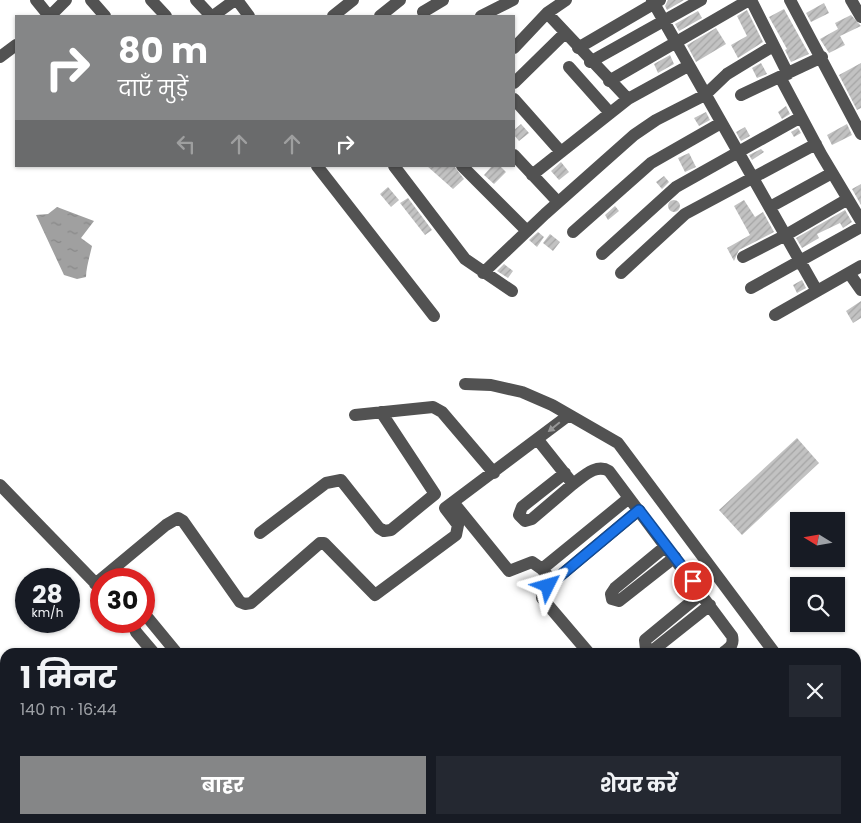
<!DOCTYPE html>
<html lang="hi">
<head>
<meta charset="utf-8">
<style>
	:root { --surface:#171b24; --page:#242831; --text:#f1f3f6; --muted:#9ea1a6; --accent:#858687 }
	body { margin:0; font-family:Poppins,"Noto Sans Devanagari",sans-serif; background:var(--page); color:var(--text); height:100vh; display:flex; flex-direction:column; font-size:19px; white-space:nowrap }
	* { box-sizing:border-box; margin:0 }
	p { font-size:16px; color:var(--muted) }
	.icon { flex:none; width:28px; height:28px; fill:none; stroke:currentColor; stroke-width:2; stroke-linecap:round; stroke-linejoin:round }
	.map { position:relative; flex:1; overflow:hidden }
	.sheet { position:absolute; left:0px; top:648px; width:861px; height:176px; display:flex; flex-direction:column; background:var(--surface); border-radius:15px 15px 0 0; box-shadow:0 1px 4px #0004 }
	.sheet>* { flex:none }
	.banner { position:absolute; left:15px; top:15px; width:500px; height:152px; border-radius:0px; box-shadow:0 1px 4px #0004; background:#858687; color:#fff; overflow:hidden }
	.needle { width:32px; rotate:281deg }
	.tools { position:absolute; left:790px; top:512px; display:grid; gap:10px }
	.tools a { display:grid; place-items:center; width:55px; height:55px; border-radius:0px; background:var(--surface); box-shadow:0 1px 4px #0004; font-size:25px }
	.speed { position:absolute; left:15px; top:568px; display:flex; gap:10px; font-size:25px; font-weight:700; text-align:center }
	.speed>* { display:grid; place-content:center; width:65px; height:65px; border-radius:50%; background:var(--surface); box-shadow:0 1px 4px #0004; line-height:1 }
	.speed small { font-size:12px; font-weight:400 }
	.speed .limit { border:8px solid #d22; background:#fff; color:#111 }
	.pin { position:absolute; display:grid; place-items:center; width:42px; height:42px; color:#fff; margin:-21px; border:2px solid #fff; border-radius:50%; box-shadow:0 1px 5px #0007 }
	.me { position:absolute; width:55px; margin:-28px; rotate:50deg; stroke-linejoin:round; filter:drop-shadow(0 0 4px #0008) }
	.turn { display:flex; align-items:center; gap:18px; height:105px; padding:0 20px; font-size:22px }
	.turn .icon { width:65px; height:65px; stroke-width:2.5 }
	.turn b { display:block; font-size:35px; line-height:42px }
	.lanes { display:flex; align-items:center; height:48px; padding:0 20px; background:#0003; justify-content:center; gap:25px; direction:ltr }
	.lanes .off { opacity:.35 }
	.round { display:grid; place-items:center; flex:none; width:52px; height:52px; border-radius:0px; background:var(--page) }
	.head { display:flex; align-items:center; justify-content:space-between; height:85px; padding:0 20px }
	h1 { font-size:30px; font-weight:700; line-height:38px }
	.primary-button { display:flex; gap:10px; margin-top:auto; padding:10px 20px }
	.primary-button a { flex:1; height:58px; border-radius:0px; background:var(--accent); color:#fff; font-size:20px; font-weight:700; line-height:58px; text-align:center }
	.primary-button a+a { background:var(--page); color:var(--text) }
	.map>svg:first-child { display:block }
</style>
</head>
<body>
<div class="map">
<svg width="861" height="823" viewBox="0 0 861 823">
	<defs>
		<pattern id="water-ripples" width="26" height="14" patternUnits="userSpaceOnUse" patternTransform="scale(1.25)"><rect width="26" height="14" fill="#a0a0a0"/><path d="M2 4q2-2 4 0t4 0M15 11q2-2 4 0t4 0" fill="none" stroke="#888"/></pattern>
		<pattern id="building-hatch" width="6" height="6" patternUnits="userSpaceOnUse" patternTransform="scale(1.25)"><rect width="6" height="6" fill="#c2c2c2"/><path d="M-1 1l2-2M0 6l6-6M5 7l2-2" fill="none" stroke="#a5a5a5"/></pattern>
	</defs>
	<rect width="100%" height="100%" fill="#fff"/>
	<path fill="url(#water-ripples)" d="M57,207L94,221L81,238L92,246C90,255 86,268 86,277L77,279L64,275L36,215L48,214Z
		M0,783L5,790V819H28L31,823H0Z"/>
	<path fill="url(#building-hatch)" d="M668,0H684L667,10L665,6Z
		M824,3L829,13L811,22L806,13Z
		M784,9L809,54L791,62L785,50L787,49L769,17Z
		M747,10L763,42L738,58L731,45L747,36L737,16Z
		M698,11L702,18L679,31L675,24Z
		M851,15L861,26L840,36L845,45L829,53L820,39L838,29L835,23Z
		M716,28L726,44L696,62L687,45Z
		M670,55L674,64L658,73L654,64Z
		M761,63L767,74L757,78L752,68Z
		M861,63V108L857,110L839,75Z
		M786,106L790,114L782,119L778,112Z
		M706,112L710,120L699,126L694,118Z
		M521,124L529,133L519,141L514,135V130Z
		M847,124L852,135L832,145L827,135Z
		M745,127L750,136L741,141L736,132Z
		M798,128L801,133L794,137L791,132Z
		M761,149L764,152L752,160L749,155Z
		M689,153L696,167L685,172L678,158Z
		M561,162L569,172L559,180L551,171Z
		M427,166H454L464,179L453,189Z
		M492,166H500L506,172L494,184L484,175Z
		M664,176L669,182L662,189L656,182Z
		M861,184V205L852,189Z
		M388,187L399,200L391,207L380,194Z
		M408,198L432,230L425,235L400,203Z
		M744,200L755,217L763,212L774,232L739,250L734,261L727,248L750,235L734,206Z
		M668 206a6 6 0 1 1 12 0a6 6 0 1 1-12 0Z
		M615,206L619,211L608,220L605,215Z
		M845,210L852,222L843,228L840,223L817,234L819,238L802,248L796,238Z
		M538,232L544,237L537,247L529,240Z
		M550,234L560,242L553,251L543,243Z
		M504,264L513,271L508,278L497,271Z
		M802,280L806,288L797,293L793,285Z
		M861,301V318L853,323L846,311Z
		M797,438L819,463L742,535L719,510Z"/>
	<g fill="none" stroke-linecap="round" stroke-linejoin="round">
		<defs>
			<path id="highway" d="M856,699L861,690
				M856,733L861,723
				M789,823L791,819
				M810,823L812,819"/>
		</defs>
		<use href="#highway" stroke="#dbdbdb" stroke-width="17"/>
		<path stroke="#525252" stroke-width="12" d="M36,0L49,16
			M91,0L105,16
			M151,0L166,16
			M196,0L211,16
			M237,0L249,16
			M652,0L817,291
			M751,0L788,74
			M790,0L861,134
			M851,0L861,17
			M423,12L443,0
			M547,13L628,99
			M50,16L66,0
			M213,16L235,0
			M333,16L353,0
			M380,16L400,0
			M481,16L513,0
			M514,48L547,13L566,0
			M578,48L660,0
			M0,57L16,45
			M590,62L701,0
			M569,67L610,113
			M780,77L821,154L861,221
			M609,81L749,0
			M514,83L565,33
			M741,95L822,57
			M514,99L561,152
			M514,155L558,202
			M317,166L434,316
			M394,166L465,259L512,291
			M462,166L527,231
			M532,175L628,99L688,66
			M770,207L832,173
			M573,232L651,163L721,123
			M602,254L676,187L801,117
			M743,257L786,235L848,199
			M483,273L545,214L634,135L656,120L705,95L727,74L773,46
			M621,273L685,214L816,144
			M849,273L861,290
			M751,288L861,227
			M775,315L861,266
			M465,384L491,385L522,392L552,405L618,443L774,652
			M355,415L433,407L442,412L494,473
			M538,440L573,484C583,477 596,463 609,471L732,636C734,644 731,647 724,652
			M565,473L522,507L519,515L525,521L532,519L573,484
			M0,485L101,589
			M453,502L509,571L532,562L542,569
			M260,533L326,483L341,480L379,528L384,531L391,530L435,494L381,412
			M666,546L615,588L611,594L612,599L619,601L675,557
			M553,582L542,569L629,498
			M95,584L166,525L178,518L183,521L240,602L245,604L251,603L320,543H324L375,595L456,535L458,525L445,508L569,415
			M702,593L645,640L646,649L652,651L710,605
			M144,616L148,618L176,652
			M132,621L136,632L153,652
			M588,652L542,598L543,590L639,510
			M289,819L292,823
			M307,819L310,823
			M744,819L747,823
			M859,823L861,818"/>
		<use href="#highway" stroke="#000" stroke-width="15"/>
	</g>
	<defs><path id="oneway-solid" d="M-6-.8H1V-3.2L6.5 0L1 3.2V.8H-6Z" transform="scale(1.25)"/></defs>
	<use fill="#979797" href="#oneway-solid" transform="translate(554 427) rotate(141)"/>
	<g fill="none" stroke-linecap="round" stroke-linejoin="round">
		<defs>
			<path id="route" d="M548,586L639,510L693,581"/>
		</defs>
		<use href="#route" stroke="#114b97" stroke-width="12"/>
		<use href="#route" stroke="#1a73e8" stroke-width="9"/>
	</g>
</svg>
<div class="tools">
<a><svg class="needle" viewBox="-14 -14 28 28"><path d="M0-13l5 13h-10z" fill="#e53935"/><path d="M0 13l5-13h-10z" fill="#9ea1a6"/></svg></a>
<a><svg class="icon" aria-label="search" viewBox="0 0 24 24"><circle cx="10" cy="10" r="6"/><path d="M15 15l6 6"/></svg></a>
</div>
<div class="speed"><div>28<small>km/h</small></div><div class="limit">30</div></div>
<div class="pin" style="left:693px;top:581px;background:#d93025"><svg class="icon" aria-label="arrive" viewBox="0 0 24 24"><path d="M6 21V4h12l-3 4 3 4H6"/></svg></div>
<svg class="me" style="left:548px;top:586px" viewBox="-20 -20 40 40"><path d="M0-17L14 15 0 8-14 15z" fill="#1a73e8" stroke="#fff" stroke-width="4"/></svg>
<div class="banner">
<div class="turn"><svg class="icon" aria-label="right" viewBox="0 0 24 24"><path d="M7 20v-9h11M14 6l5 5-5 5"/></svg><div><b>80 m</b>दाएँ मुड़ें</div></div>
<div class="lanes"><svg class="icon off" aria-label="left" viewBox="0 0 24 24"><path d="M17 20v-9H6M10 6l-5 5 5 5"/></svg><svg class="icon off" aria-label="ahead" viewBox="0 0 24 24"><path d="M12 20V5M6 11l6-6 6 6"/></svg><svg class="icon off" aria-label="ahead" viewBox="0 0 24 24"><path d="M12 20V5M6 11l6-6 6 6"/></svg><svg class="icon" aria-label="right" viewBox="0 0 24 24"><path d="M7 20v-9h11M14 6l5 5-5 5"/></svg></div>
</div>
<section class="sheet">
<div class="head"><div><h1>1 मिनट</h1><p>140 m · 16:44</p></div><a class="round"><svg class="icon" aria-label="close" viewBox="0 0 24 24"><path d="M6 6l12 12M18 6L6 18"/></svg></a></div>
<div class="primary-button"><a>बाहर</a><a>शेयर करें</a></div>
</section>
</div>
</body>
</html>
